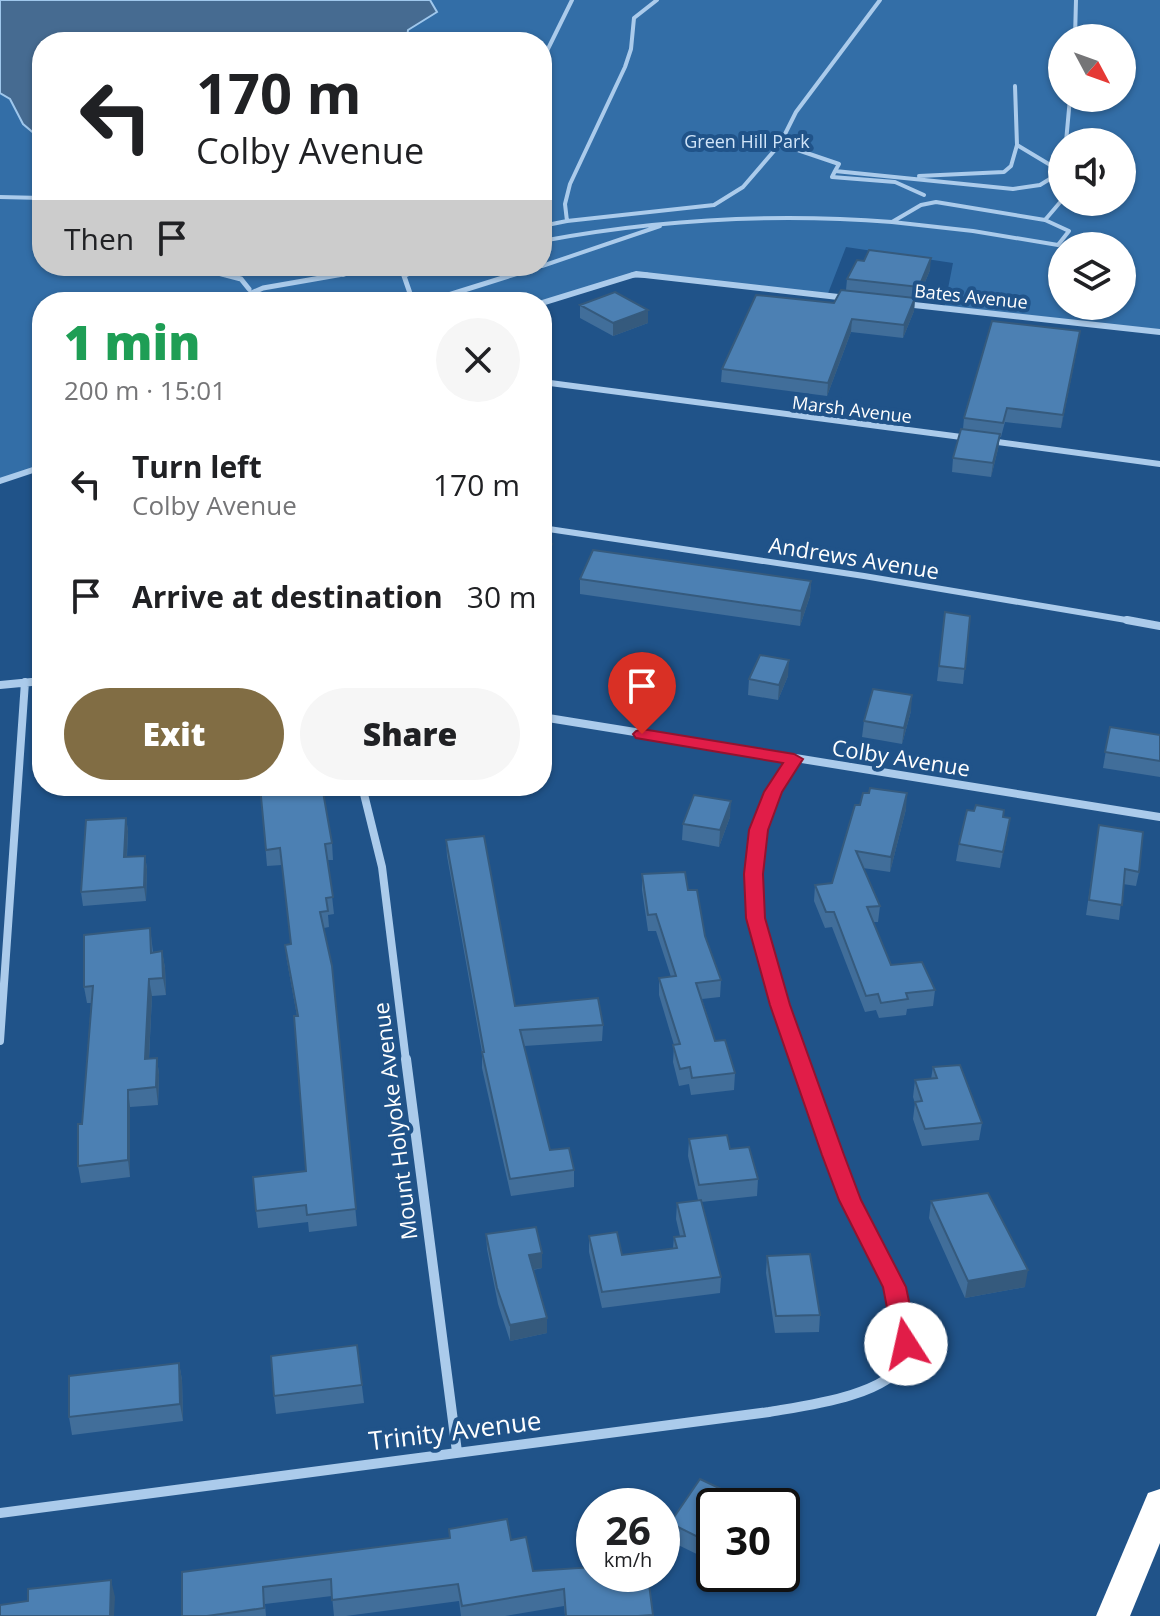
<!DOCTYPE html>
<html lang="en">
<head>
<meta charset="utf-8">
<style>
	:root { --surface:#fff; --page:#f6f6f6; --text:#202124; --muted:#757577; --accent:#816d44 }
	body { margin:0; font-family:"Open Sans",sans-serif; background:var(--page); color:var(--text); height:100vh; display:flex; flex-direction:column; font-size:30px; white-space:nowrap }
	* { box-sizing:border-box; margin:0 }
	p { font-size:26px; color:var(--muted) }
	.icon { flex:none; width:44px; height:44px; fill:none; stroke:currentColor; stroke-width:2; stroke-linecap:round; stroke-linejoin:round }
	.map { position:relative; flex:1; overflow:hidden }
	.drawer { position:absolute; left:32px; top:292px; width:520px; height:504px; display:flex; flex-direction:column; background:var(--surface); border-radius:32px; box-shadow:0 2px 6px #0004 }
	.drawer>* { flex:none }
	.hud { position:absolute; left:32px; top:32px; width:520px; height:244px; border-radius:32px; box-shadow:0 2px 6px #0004; background:#fff; color:var(--text); overflow:hidden }
	.needle { width:52px; rotate:131deg }
	.fabs { position:absolute; left:1048px; top:24px; display:grid; gap:16px }
	.fabs a { display:grid; place-items:center; width:88px; height:88px; border-radius:50%; background:var(--surface); box-shadow:0 2px 6px #0004; font-size:40px }
	.speed { position:absolute; left:576px; top:1488px; display:flex; gap:16px; font-size:40px; font-weight:700; text-align:center }
	.speed>* { display:grid; place-content:center; width:104px; height:104px; border-radius:50%; background:var(--surface); box-shadow:0 2px 6px #0004; line-height:1 }
	.speed small { font-size:20px; font-weight:400 }
	.speed .limit { border:4px solid #111; border-radius:12px; background:#fff; color:#111 }
	.pin { position:absolute; display:grid; place-items:center; width:68px; height:68px; color:#fff; margin:-82px -34px; border-radius:50% 50% 50% 0; rotate:-45deg; box-shadow:0 0 8px #0007 }
	.pin .icon { rotate:45deg }
	.me { position:absolute; width:88px; margin:-44px; rotate:350deg; stroke-linejoin:round; filter:drop-shadow(0 0 6px #0008) }
	.turn { display:flex; align-items:center; gap:28px; height:168px; padding:0 32px; font-size:36px }
	.turn .icon { width:104px; height:104px; stroke-width:2.5 }
	.turn b { display:block; font-size:56px; line-height:68px }
	.then { display:flex; align-items:center; height:76px; padding:0 32px; background:#0003; gap:16px; font-size:30px }
	.round { display:grid; place-items:center; flex:none; width:84px; height:84px; border-radius:42px; background:var(--page) }
	.head { display:flex; align-items:center; justify-content:space-between; height:136px; padding:0 32px }
	h1 { font-size:48px; font-weight:800; line-height:60px; color:#1e9e55 }
	.action { display:flex; gap:16px; margin-top:auto; padding:16px 32px }
	.action a { flex:1; height:92px; border-radius:48px; background:var(--accent); color:#fff; font-size:32px; font-weight:800; line-height:92px; text-align:center }
	.action a+a { background:var(--page); color:var(--text) }
	ul { padding:0; list-style:none }
	li { display:flex; align-items:center; gap:24px; height:112px; padding:0 32px }
	li div { flex:1 }
	li b { display:block; font-size:30px }
	li em { font-style:normal }
	.map>svg:first-child { display:block }
</style>
</head>
<body>
<div class="map">
<svg width="1160" height="1616" viewBox="0 0 1160 1616">
	<rect width="100%" height="100%" fill="#205389"/>
	<path fill="#336ea7" fill-rule="evenodd" d="M0,0H1160V332L944,309L953,263L846,247L827,296L636,274L542,302H42V467L0,481ZM1062,38H1122V98H1062ZM42,42H542V266H42ZM1062,142H1122V202H1062ZM1062,246H1122V306H1062Z"/>
	<path fill="#466b91" stroke="#9fc7ec" stroke-width="2" d="M0,0H430L437,12L408,30L407,38L393,42H42V140L23,124L10,99L0,93Z"/>
	<g fill="none" stroke-linecap="round" stroke-linejoin="round">
		<path stroke="#abcbeb" stroke-width="4" d="M657,0L634,18L631,49L625,67L570,184L565,204L567,221L714,205L743,187L780,144
			M1075,38L1076,0
			M542,61L572,0
			M1066,142L1070,98
			M835,171L839,164L780,144L796,112L880,0
			M919,176L1004,172L1011,166L1017,145
			M924,195L895,182L832,177L835,171L1013,189L1040,185L1058,174L1057,169L1017,145L1015,86
			M0,197L42,198
			M936,202L1045,220L1069,231L1058,245L973,231L892,222L921,205Z
			M1045,220L1062,200
			M542,226L567,221
			M542,241C659,219 774,213 892,222
			M397,266L404,275
			M542,266L660,226
			M217,273L226,275
			M343,275L363,266
			M405,275L432,266
			M511,275L541,266"/>
		<path stroke="#abcbeb" stroke-width="5" d="M218,273L241,279L249,289
			M403,273L413,302
			M405,275L410,273
			M231,302L263,288L349,273
			M426,302L518,273
			M39,377L42,376"/>
		<path stroke="#abcbeb" stroke-width="5" d="M632,275H647"/>
		<path stroke="#abcbeb" stroke-width="6" d="M542,303L636,274L847,298
			M905,304L1160,332
			M542,379L550,383L969,438
			M990,441L1160,464
			M0,481L42,467
			M542,528L864,576L1138,622"/>
		<path stroke="#abcbeb" stroke-width="8" d="M1127,620L1160,626
			M0,685L42,681
			M542,717L1160,817
			M794,759C782,778 769,797 762,818C735,899 773,986 799,1061
			M362,786L382,867L406,1061
			M0,1041L25,682"/>
		<path stroke="#abcbeb" stroke-width="10" d="M406,1059L457,1452
			M0,1513L769,1412C803,1406 887,1396 903,1362C923,1320 858,1221 842,1180C826,1141 812,1100 799,1059"/>
		<path fill="#fff" fill-rule="evenodd" d="M1160,1489V1543L1130,1616H1096L1148,1493Z"/>
	</g>
	<path fill="#416e9a" d="M864,261L930,270L918,299H915L914,311L903,338L851,332L827,396L721,382L722,369L834,303L846,290L847,279Z
		M580,305L648,310V323L613,336L580,318Z
		M1078,344L1061,428L1005,422L1001,437H1000L998,449L991,477L952,472L953,458L963,429L964,418Z
		M580,579L811,581L810,596L800,626L580,594Z
		M945,612L970,616L963,684L937,681Z
		M788,676L778,700L748,695L749,679Z
		M911,711L902,744L862,737L864,721Z
		M1110,727L1160,735V777L1103,768Z
		M260,786L332,843L333,860H328L334,914L328,915L329,927L324,928L332,966L357,1226L309,1232L308,1222L258,1228L256,1211L306,1171L297,1016L287,961L285,945L291,944L282,865L267,866Z
		M860,805L906,809L890,872L863,868L880,906L878,922H873L891,965L935,990L933,1006L907,1009L906,1015L879,1018L876,1010L865,1012L832,927L825,928L814,901L815,885L832,883Z
		M730,817L719,847L682,840L683,824Z
		M1003,817L1010,818L1000,868L956,861L959,844Z
		M126,818L128,831L127,857L145,856L147,869L146,901L83,906L81,892Z
		M446,840L515,1006L603,1025L602,1041L524,1046L550,1150L574,1170V1187L511,1196L482,1068V1052L447,856Z
		M1097,840L1139,872L1136,886L1123,884L1119,920L1086,915Z
		M642,874L688,890L721,980L720,997L702,999L715,1041L735,1073L734,1090L691,1095L689,1084L679,1086L673,1062L674,1045L659,995V978L671,977L656,931H648L642,890Z
		M150,928L153,952L162,951L165,968L166,995L152,996L149,1059L157,1058L159,1075L158,1105L130,1107V1177L81,1183L78,1166L82,1124L91,1003H87L84,987Z
		M933,1067L982,1123L979,1140L922,1146L913,1119L915,1103L913,1097L915,1080L931,1079Z
		M689,1139L730,1149L758,1179L757,1196L701,1202L721,1277L720,1293L602,1308L589,1252V1236L622,1255L673,1248L674,1237L680,1236L676,1219L677,1203L698,1200L688,1156Z
		M931,1201L1025,1287L965,1298L929,1218Z
		M486,1234L542,1268L533,1270L547,1318V1333L510,1341L498,1304L487,1249Z
		M767,1256L820,1315L819,1332L775,1333L766,1273Z
		M357,1345L364,1403L276,1414L274,1396Z
		M179,1363L182,1380L183,1421L72,1435L69,1417Z
		M700,1479L740,1498V1506H714V1556L711,1561L670,1541V1523Z
		M449,1529L511,1540L533,1571L624,1586L653,1616H565L564,1606L505,1616H461L459,1601L346,1616H334L332,1596L265,1604L266,1616H182V1572L449,1538Z"/>
	<path fill="#355a7d" d="M931,258L930,270L918,299L919,287Z
		M915,298L914,311L903,338L904,325Z
		M648,310V323L613,336V323Z
		M852,319L851,332L827,396L828,383Z
		M1080,331L1078,344L1061,428L1063,415Z
		M1000,434L998,449L991,477L993,463Z
		M552,544V559L542,579V563Z
		M811,581L810,596L800,626L801,611Z
		M789,660L788,676L778,700L779,685Z
		M912,695L911,711L902,744L904,728Z
		M907,793L906,809L890,872L891,857Z
		M731,801L730,817L719,847L720,830Z
		M126,818L128,831L126,870L124,857Z
		M1010,818L1008,834L1000,868L1003,852Z
		M145,856L147,869L146,901L144,887Z
		M162,951L165,968L166,995L163,978Z
		M149,979L152,996L148,1076L145,1059Z
		M157,1058L159,1075L158,1105L156,1087Z
		M128,1090L130,1107V1177L128,1160Z
		M542,1253V1268L529,1270V1255Z
		M1028,1270L1025,1287L965,1298L968,1281Z
		M547,1318V1333L510,1341V1325Z
		M179,1363L182,1380L183,1421L180,1404Z
		M714,1540V1556L711,1561L712,1544Z
		M111,1580L115,1597L114,1616H110Z"/>
	<path fill="#4c80b3" stroke="#355a7d" stroke-width="2" d="M869,250L931,258L919,287L847,279L857,260L864,261Z
		M841,290L915,298L904,325L852,319L828,383L722,369L756,295L834,303Z
		M615,292L648,310L613,323L580,305Z
		M992,321L1080,331L1063,415L1007,408L1003,423L964,418Z
		M961,429L1000,434L993,463L953,458Z
		M542,543L552,544L542,563Z
		M593,550L811,581L801,611L580,579Z
		M945,612L970,616L965,669L939,666Z
		M760,655L789,660L779,685L749,679Z
		M873,689L912,695L904,728L864,721Z
		M1110,727L1160,735V761L1105,752Z
		M260,786H322L332,843L325,844L333,897L326,898L328,911L320,912L332,966L356,1209L307,1215L306,1205L256,1211L253,1177L306,1171L294,1016H298L285,945L291,944L280,848L266,850Z
		M870,788L907,793L891,857L856,851L880,906L867,907L891,965L922,962L935,990L906,993L908,999L881,1003L878,994L866,996L834,912H826L815,885L832,883L855,805H860L863,793H869Z
		M694,795L731,801L720,830L683,824Z
		M976,805L1004,810L1003,817L1010,818L1003,852L959,844L967,810L974,811Z
		M126,818L124,857L145,856L144,887L81,892L86,820Z
		M1099,825L1143,832L1139,872L1125,869L1122,905L1089,900Z
		M484,836L515,1006L598,998L603,1025L520,1030L550,1150L569,1148L574,1170L510,1179L482,1052H484L446,840Z
		M685,872L688,890H697L705,936L721,980L696,983L715,1041L725,1040L735,1073L692,1078L690,1067L680,1069L673,1045L680,1044L659,978L676,976L656,914L648,915L642,874Z
		M150,928L151,953L162,951L163,978L149,979L145,1059L157,1058L156,1087L128,1090V1160L78,1166V1124H82L93,986L84,987V935Z
		M960,1065L982,1123L925,1129L915,1102L922,1101L915,1080L937,1078L933,1067Z
		M727,1135L730,1149L749,1147L758,1179L699,1185L689,1139Z
		M988,1193L1028,1270L968,1281L931,1201Z
		M701,1200L721,1277L602,1292L589,1236L617,1232L622,1255L677,1248L674,1237L685,1236L677,1203Z
		M536,1227L542,1253L529,1255L547,1318L510,1325L497,1288L486,1234Z
		M810,1254L820,1315L776,1316L767,1256Z
		M357,1345L362,1385L274,1396L271,1356Z
		M179,1363L180,1404L69,1417V1376Z
		M700,1479L740,1498L735,1506H714V1540L712,1544L670,1523Z
		M507,1519L511,1540L526,1537L533,1571L594,1567V1574H623L624,1586L649,1584L653,1615L638,1616H566L564,1589L462,1606L458,1584L332,1600L331,1579L263,1587L264,1608L207,1616H182V1572L450,1538L449,1529Z
		M111,1580L110,1616H0V1605L28,1601V1589Z"/>
	<path fill="#e11d48" stroke="#92132f" stroke-width="2" d="M642,729L794,754L803,759L782,792L768,830L763,874L765,918L790,1005L844,1155L861,1200L906,1287L918,1344L914,1351L906,1354L897,1351L894,1344L883,1287L839,1200L822,1155L770,1005L746,918L744,874L749,830L764,792L783,763L636,738L633,734L636,731Z"/>
	<g text-anchor="middle" stroke-width="8" stroke-linejoin="round" paint-order="stroke">
		<g font-size="18" fill="#d0e4f8" stroke="#205389">
			<text x="747" y="148">Green Hill Park</text>
		</g>
		<g font-size="18" fill="#fff" stroke="#205389">
			<text transform="translate(971 297) rotate(6)" y="6">Bates Avenue</text>
			<text transform="translate(852 410) rotate(7)" y="6">Marsh Avenue</text>
		</g>
		<g font-size="22" fill="#fff" stroke="#205389">
			<text transform="translate(854 558) rotate(9)" y="8">Andrews Avenue</text>
			<text transform="translate(901 758) rotate(9)" y="8">Colby Avenue</text>
			<text transform="translate(395 1121) rotate(-97)" y="8">Mount Holyoke Avenue</text>
		</g>
		<g font-size="26" fill="#fff" stroke="#205389">
			<text transform="translate(455 1431) rotate(-7)" y="9">Trinity Avenue</text>
		</g>
	</g>
</svg>
<div class="fabs">
<a><svg class="needle" viewBox="-14 -14 28 28"><path d="M0-13l5 13h-10z" fill="#e53935"/><path d="M0 13l5-13h-10z" fill="#757577"/></svg></a>
<a><svg class="icon" aria-label="sound" viewBox="0 0 24 24"><path d="M4 9h4l5-4v14l-5-4H4zM17 9q2 3 0 6"/></svg></a>
<a><svg class="icon" aria-label="layers" viewBox="0 0 24 24"><path d="M12 4l9 5-9 5-9-5zM3 14l9 5 9-5"/></svg></a>
</div>
<div class="speed"><div>26<small>km/h</small></div><div class="limit">30</div></div>
<div class="pin" style="left:642px;top:734px;background:#d93025"><svg class="icon" aria-label="arrive" viewBox="0 0 24 24"><path d="M6 21V4h12l-3 4 3 4H6"/></svg></div>
<svg class="me" style="left:906px;top:1344px" viewBox="-20 -20 40 40"><circle r="19" fill="#fff"/><path d="M0-13L10 11 0 6-10 11z" fill="#e11d48"/></svg>
<div class="hud">
<div class="turn"><svg class="icon" aria-label="left" viewBox="0 0 24 24"><path d="M17 20v-9H6M10 6l-5 5 5 5"/></svg><div><b>170 m</b>Colby Avenue</div></div>
<div class="then">Then<svg class="icon" aria-label="arrive" viewBox="0 0 24 24"><path d="M6 21V4h12l-3 4 3 4H6"/></svg></div>
</div>
<section class="drawer">
<div class="head"><div><h1>1 min</h1><p>200 m · 15:01</p></div><a class="round"><svg class="icon" aria-label="close" viewBox="0 0 24 24"><path d="M6 6l12 12M18 6L6 18"/></svg></a></div>
<ul>
<li><svg class="icon" aria-label="left" viewBox="0 0 24 24"><path d="M17 20v-9H6M10 6l-5 5 5 5"/></svg><div><b>Turn left</b><p>Colby Avenue</p></div><em>170 m</em></li>
<li><svg class="icon" aria-label="arrive" viewBox="0 0 24 24"><path d="M6 21V4h12l-3 4 3 4H6"/></svg><div><b>Arrive at destination</b></div><em>30 m</em></li>
</ul>
<div class="action"><a>Exit</a><a>Share</a></div>
</section>
</div>
</body>
</html>
